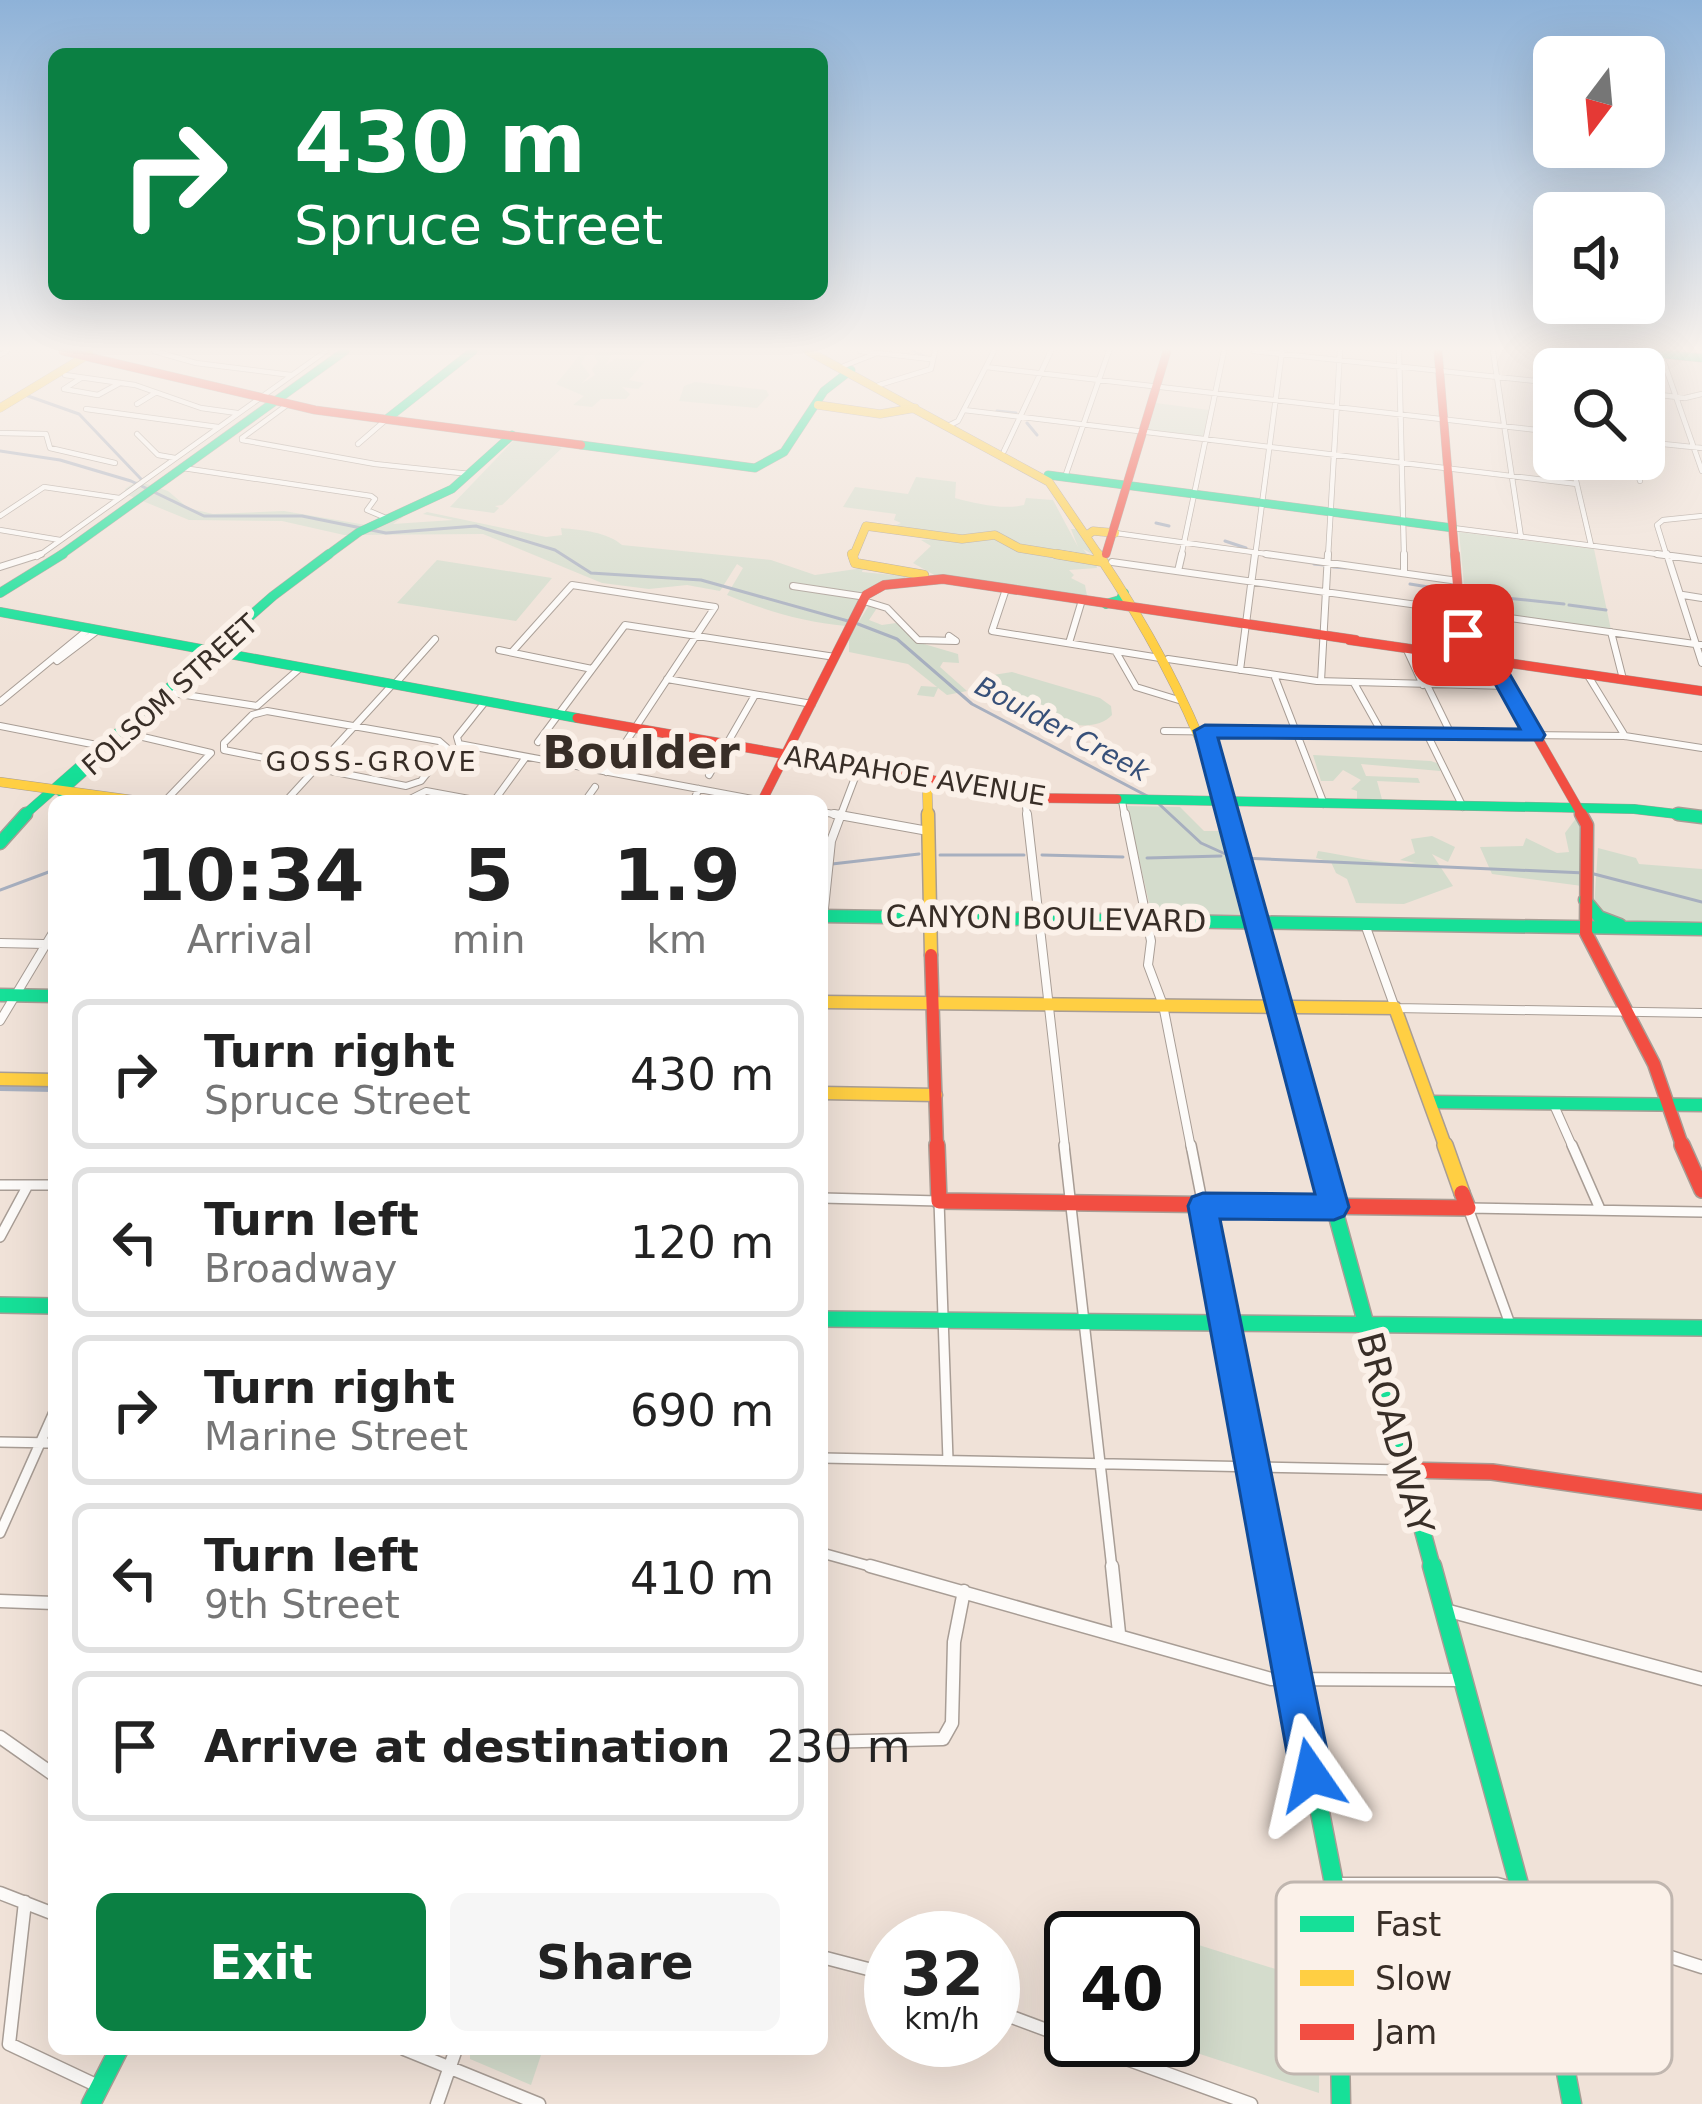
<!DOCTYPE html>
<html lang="en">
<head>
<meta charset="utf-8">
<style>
	:root { --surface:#fff; --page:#f6f6f6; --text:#222; --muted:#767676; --line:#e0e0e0; --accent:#0b8043 }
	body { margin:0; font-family:"DejaVu Sans",sans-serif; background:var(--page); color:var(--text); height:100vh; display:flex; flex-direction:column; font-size:45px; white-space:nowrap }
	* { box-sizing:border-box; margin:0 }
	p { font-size:39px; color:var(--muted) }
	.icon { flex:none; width:66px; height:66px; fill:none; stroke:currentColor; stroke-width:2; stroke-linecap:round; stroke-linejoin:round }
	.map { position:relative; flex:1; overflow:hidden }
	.details { position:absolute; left:48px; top:795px; width:780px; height:1260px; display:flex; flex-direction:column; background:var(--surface); border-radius:18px; box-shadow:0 12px 48px #0002 }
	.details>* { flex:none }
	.hud { position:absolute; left:48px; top:48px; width:780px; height:252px; border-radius:18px; box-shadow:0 12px 48px #0002; background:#0b8043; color:#fff; overflow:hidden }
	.needle { width:78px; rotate:196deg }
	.fabs { position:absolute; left:1533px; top:36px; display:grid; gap:24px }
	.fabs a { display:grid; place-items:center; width:132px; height:132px; border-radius:18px; background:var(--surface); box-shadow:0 12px 48px #0002; font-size:60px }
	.speed { position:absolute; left:864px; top:1911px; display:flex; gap:24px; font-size:60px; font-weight:700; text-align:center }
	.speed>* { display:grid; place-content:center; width:156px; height:156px; border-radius:50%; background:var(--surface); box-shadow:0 12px 48px #0002; line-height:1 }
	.speed small { font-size:30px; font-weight:400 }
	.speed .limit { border:6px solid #111; border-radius:18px; background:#fff; color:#111 }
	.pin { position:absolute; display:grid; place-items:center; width:102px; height:102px; color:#fff; margin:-51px; border-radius:24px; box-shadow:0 6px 18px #0006 }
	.me { position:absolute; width:132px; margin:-66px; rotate:349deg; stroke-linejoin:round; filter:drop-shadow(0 0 9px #0008) }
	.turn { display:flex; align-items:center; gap:42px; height:252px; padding:0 48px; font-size:54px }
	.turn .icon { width:156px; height:156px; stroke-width:2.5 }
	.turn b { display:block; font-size:84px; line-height:102px }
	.eta { display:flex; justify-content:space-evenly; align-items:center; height:204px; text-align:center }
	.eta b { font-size:72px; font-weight:700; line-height:84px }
	.primary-button { display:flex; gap:24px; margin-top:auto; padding:24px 48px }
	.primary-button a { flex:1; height:138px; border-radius:18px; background:var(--accent); color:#fff; font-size:48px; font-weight:700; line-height:138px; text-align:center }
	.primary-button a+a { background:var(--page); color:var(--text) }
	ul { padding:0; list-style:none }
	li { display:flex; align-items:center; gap:36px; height:150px; margin:0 24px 18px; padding:0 24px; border:6px solid var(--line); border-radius:18px }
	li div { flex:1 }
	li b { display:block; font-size:45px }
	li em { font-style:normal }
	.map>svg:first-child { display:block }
</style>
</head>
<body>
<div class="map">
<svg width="1702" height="2104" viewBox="0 0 1702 2104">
	<rect width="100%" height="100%" fill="#f0e2d8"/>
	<path fill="#d4dccc" d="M589,351L581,363L590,375L581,384L595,375L592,369L598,362L594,356L600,351L633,354H612L606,365L616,358L645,361L629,380L644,383L638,389L622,387L630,394L626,399H601L592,407L573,405L584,396L556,384L579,356Z
		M695,382L766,390L769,395L757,408L679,401L684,386Z
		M1156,403L1209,410L1203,438L1148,431Z
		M515,439L562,448L502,505L495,506L499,508L494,513L450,507Z
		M916,477L956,482L955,498C977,504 1004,510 1024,505L1026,498L1053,500L1078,547L1071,529H1079L1094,555L1083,549L1088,555L1021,546L1001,535L970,538L890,528L901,523L894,520L896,514L843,507L855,487L908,494Z
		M137,481L168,491L188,508L213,514L284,511L366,525L399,516L403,517L393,524L453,520L423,514L427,512L546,537L562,535L561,528C583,530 607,532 622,545L771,560L815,575L863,568L862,572L904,576L907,580L860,599L846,626C803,622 767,611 727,595L743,568L737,564L720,591L687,585L649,589L602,583L483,534L344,535L282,521L189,520L128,495L125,489Z
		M1459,532L1594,549L1611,630L1472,610L1466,606Z
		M989,536L1096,563L1097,568L1069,570L1074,575L1071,578L1085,585L1087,596L938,577L913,563L931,546L921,540Z
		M437,560L552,578L516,621L397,603Z
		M870,604L877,608L869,620L882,625L896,623L924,644L958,654L959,663L943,662L940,667L967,691L947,695L938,688L934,697L917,695L921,686L937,687L908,664L849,652V637Z
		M1012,672L1100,698L1111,706L1112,715C1088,742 1022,709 993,700L981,691L980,684L987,676Z
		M1313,755L1431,761L1442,765L1440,771L1361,764L1366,776L1418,778L1420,783L1377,781L1383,803L1357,802V791L1351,789L1361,780L1343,770L1333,781H1321Z
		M1127,806L1180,807L1204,831H1220L1240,914L1152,916Z
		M1577,817L1587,847L1581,857L1582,886L1492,874L1480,847L1523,846L1526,838L1557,853L1569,852L1565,833Z
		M1432,836L1455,847L1448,862L1432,854L1453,886L1404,904L1356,903L1347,879L1336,873L1331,862L1316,858L1318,851C1349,856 1383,865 1416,863L1400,860L1415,853L1411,839Z
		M1598,848L1636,858L1639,864L1702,869V921H1690V925L1616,922L1594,908Z
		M1138,1926L1320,1983L1319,2093L1157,2040H1173V1938H1137Z
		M470,2049H543L531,2085L470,2059Z"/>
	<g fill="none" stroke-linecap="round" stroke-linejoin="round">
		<path stroke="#a7afbf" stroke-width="3" d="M913,351L924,356
			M28,396L79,414L141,479
			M997,411L1016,413
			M1027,423L1037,435
			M0,451L60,460L131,481L204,516H302L386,533L476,526L555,550L591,573L701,580L848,621
			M1156,523L1169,526
			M1225,541L1246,548
			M1314,564L1324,565
			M1333,567L1346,568
			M1410,584L1453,591
			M1466,593L1502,598
			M1506,598L1564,604
			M1569,605L1606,610
			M858,624L897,639L972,704L1151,798
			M1159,804L1201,843L1232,857
			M940,855H1024
			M1042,855L1123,857
			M1147,858L1221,856
			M1241,858L1585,873
			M832,864L919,854
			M1594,874L1702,902
			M0,890L54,870"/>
		<path stroke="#a7afbf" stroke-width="8" d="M0,1087L54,1088"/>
		<defs>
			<path id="street-far4" d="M154,351L196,363L291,375
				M860,351L930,359
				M1254,351L1554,383
				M1399,351L1404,557
				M1493,351L1521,537
				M1548,351L1554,380
				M1602,351L1607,369
				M1661,354L1702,471
				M0,355L7,351
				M844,366L877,353
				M986,367L1554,432
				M65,375L135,385L201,408L237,413
				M81,378L64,389L98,395L120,383
				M879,385L931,369L935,351
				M1644,393L1685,398L1702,394
				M137,404L155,393
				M86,409L218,427
				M964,410L1577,484
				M948,426L958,421L994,351
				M0,433L46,434L50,448L115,463
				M137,434L158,455L175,458
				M242,438L287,405
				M242,440L375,464L470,474
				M1644,442L1702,448
				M358,444L388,418
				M1004,451L1051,351
				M1571,459L1591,545
				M1634,459L1640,481
				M183,468L371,496L375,499L367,510L386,518
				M1065,477L1109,351
				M0,516L44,487L119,498
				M1453,528L1680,557
				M0,530L60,540
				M1115,533L1288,557
				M37,557L326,351
				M1181,557L1224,351
				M1255,557L1282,351
				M1328,557L1340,351
				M1667,557L1657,525L1663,520L1702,516"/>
			<path id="street-far3" d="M1266,554L1458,581
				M1404,554V573
				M1657,554L1702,560
				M1667,554L1702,663
				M1112,562L1702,645
				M0,567L41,554
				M1178,571L1182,554
				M793,586L866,597
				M1006,589L992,631L1160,658
				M1683,595L1702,598
				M864,601L887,608L918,640L956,641L949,636
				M1611,632L1623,679
				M1069,643L1082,600
				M1406,648L1423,685
				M499,650L592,669
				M512,652L572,585L715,607L606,772
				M1116,652L1136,687L1182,701
				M1168,659L1317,681L1508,686
				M57,661L98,630
				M1240,670L1255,554
				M1587,674L1625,736
				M1274,675L1324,804
				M667,679L812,704
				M1321,681L1328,554
				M1354,683L1382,733
				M394,685L435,639
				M1427,685L1451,734
				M173,693L257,706L299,669
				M0,702L90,628
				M485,702L457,737L459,744L763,801
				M267,711L439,741L447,748L421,781L406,786L224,750V743L252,715Z
				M132,724L126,733L211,753L165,801
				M0,726L102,746
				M1164,731L1625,736L1702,748
				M1427,734L1463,807
				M538,742L625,625L835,657
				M709,775L755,695
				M1025,796L1027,817
				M286,801L392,685
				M406,801L426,791L480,801
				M494,801L526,757
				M585,801L595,787
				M693,801L699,789
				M1122,801L1125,817
				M822,812L851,817
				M840,817L859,767"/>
			<path id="street-far2" d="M834,814L928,831
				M1027,814L1065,1148
				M1125,814L1151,941L1148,965L1163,1005L1191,1148
				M822,928L831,841L841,814
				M1367,930L1395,1008L1702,1013
				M0,943L44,944
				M0,1021L54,931
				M1553,1103L1573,1148"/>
			<path id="street-far1" d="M1064,1145L1112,1569
				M1191,1145L1203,1206
				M1572,1145L1600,1209
				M0,1185H54
				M822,1198L939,1201L948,1460
				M0,1237L28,1185
				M1510,1324L1468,1208L1702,1212
				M0,1442L54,1443
				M822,1458L1404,1470
				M0,1533L54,1412
				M822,1553L880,1569"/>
			<path id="street" d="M870,1566L1271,1679L1461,1680
				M1112,1566L1119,1633
				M0,1601L54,1603
				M1449,1611L1702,1679
				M0,1737L54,1775
				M822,1742L943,1739L952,1723L954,1642L964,1591
				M1333,1884H1497L1515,1889
				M0,1893L54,1914
				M25,1902L9,2044L98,2086
				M1530,1903L1577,1927L1702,1967
				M822,1957L891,1975
				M993,2010L1071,2039
				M1074,2040L1251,2104
				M404,2049L539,2104
				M437,2104L456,2049"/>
			<path id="fast-far4" d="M1633,351L1702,358
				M388,418L473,351
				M581,445L755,468L784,452L824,391L851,370
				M1048,475L1453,528
				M58,557L345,351
				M325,557L359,532L452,489L512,435"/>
			<path id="fast-far3" d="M0,593L63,554
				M1106,604L1120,600L1124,593
				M0,612L577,718
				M61,792L96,761
				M1117,799L1634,809L1702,817
				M22,817L273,596L329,554"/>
			<path id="fast-far2" d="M1678,814L1702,817
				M0,843L26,814
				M1585,900L1599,917L1620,925
				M822,916L1702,929
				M0,995L54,996
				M1299,1081L1317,1148
				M1430,1102L1702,1105"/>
			<path id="fast-far1" d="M1317,1145L1433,1569
				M0,1305L54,1306
				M822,1319L1702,1328"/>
			<path id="fast" d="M1432,1566L1556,2020L1572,2104
				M1316,1792L1337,1899L1341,2104
				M91,2104L119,2049"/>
			<path id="slow-far3" d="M808,351L1049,482L1100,557
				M818,405L880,414L915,408
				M0,408L89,354
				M1086,536L1093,531L1115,533
				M853,557L866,526L962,539L995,535L1019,548L1075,557"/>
			<path id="slow-far2" d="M852,554L855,563L924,575
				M1056,554L1104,562
				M1098,554C1151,633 1201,725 1227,817
				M927,779L928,817
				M0,782L139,801"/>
			<path id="slow-far1" d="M928,814L931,955
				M1226,814L1299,1081
				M822,1002L1395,1008L1446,1148
				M0,1079L54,1080
				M822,1093L936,1095"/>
			<path id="slow" d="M1445,1145L1462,1193"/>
			<path id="jam-far4" d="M63,351L315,410L581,445
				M1438,351L1455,557
				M1106,554L1167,351"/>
			<path id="jam-far3" d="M1455,554L1461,630L1508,686L1583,817
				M1349,640L1702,691
				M577,718L1035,798L1117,799
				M762,801L866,595L884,585L943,579L1356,640"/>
			<path id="jam-far2" d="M1581,814L1587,825L1586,933L1654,1064L1683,1148
				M931,955L937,1148"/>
			<path id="jam-far1" d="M937,1145L939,1201L1468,1208L1462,1193
				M1682,1145L1702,1190
				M1203,1206L1273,1569
				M1405,1470L1492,1472L1702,1502"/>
			<path id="jam" d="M1272,1566L1316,1792"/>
		</defs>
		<use href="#street-far4" stroke="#a89d95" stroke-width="6"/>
		<use href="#street-far3" stroke="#a89d95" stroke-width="8"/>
		<use href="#street-far2" stroke="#a89d95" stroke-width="10"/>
		<use href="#street-far1" stroke="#a89d95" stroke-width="12"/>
		<use href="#street" stroke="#a89d95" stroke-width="15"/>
		<use href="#fast-far4" stroke="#a89d95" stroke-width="9"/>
		<use href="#fast-far3" stroke="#a89d95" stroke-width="10"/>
		<use href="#fast-far2" stroke="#a89d95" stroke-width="15"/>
		<use href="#fast-far1" stroke="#a89d95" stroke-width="18"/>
		<use href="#fast" stroke="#a89d95" stroke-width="21"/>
		<use href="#slow-far3" stroke="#a89d95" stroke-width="9"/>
		<use href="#slow-far2" stroke="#a89d95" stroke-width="10"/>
		<use href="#slow-far1" stroke="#a89d95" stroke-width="15"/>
		<use href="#slow" stroke="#a89d95" stroke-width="18"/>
		<use href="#jam-far4" stroke="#a89d95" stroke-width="9"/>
		<use href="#jam-far3" stroke="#a89d95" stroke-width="10"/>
		<use href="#jam-far2" stroke="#a89d95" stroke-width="15"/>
		<use href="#jam-far1" stroke="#a89d95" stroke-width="18"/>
		<use href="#jam" stroke="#a89d95" stroke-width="21"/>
		<use href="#street-far4" stroke="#fdfbf9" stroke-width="4.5"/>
		<use href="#street-far3" stroke="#fdfbf9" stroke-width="6"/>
		<use href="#street-far2" stroke="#fdfbf9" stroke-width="8"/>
		<use href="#street-far1" stroke="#fdfbf9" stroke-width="9"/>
		<use href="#street" stroke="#fdfbf9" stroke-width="12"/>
		<use href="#fast-far4" stroke="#16e098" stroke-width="8"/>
		<use href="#fast-far3" stroke="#16e098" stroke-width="9"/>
		<use href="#fast-far2" stroke="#16e098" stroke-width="12"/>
		<use href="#fast-far1" stroke="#16e098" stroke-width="15"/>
		<use href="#fast" stroke="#16e098" stroke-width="18"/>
		<use href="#slow-far3" stroke="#ffcf43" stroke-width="8"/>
		<use href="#slow-far2" stroke="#ffcf43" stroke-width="9"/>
		<use href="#slow-far1" stroke="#ffcf43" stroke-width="12"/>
		<use href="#slow" stroke="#ffcf43" stroke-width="15"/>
		<use href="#jam-far4" stroke="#f24e42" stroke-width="8"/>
		<use href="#jam-far3" stroke="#f24e42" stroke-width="9"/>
		<use href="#jam-far2" stroke="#f24e42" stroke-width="12"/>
		<use href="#jam-far1" stroke="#f24e42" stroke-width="15"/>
		<use href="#jam" stroke="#f24e42" stroke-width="18"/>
	</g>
	<linearGradient id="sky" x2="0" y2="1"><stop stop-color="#8eb2d8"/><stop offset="0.54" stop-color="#f8f2ed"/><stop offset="1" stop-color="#f8f2ed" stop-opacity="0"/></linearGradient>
	<rect width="1702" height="646" fill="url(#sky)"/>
	<path fill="#1a73e8" stroke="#114b97" stroke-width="3" d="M1456,631H1470L1509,673L1545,735L1542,740L1218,738L1349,1207L1344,1216L1334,1220L1220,1219L1332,1775L1326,1790L1311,1796L1297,1790L1291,1775L1188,1206L1192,1197L1203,1193L1315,1194L1194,731L1205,725L1520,729L1493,680L1453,635Z"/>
	<g text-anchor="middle" stroke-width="12" stroke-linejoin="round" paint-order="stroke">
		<g font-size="27" fill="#382e27" stroke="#fbf1e9">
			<text transform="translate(170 695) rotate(-42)" y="9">FOLSOM STREET</text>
			<text transform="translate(915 776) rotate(9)" y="9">ARAPAHOE AVENUE</text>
		</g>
		<g font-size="27" font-style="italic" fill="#375079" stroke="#fbf1e9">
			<text transform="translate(1062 729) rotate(28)" y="9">Boulder Creek</text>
		</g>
		<g font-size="27" letter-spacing="3" fill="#382e27" stroke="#fbf1e9">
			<text x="372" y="771">GOSS-GROVE</text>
		</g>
		<g font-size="30" fill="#382e27" stroke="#fbf1e9">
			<text transform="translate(1046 919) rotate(1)" y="10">CANYON BOULEVARD</text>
		</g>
		<g font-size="36" fill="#382e27" stroke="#fbf1e9">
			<text transform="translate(1396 1433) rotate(75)" y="13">BROADWAY</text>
		</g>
		<g font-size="45" font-weight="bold" fill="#382e27" stroke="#fbf1e9">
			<text x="641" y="768">Boulder</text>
		</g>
	</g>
	<rect x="1276" y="1882" width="396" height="192" rx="18" fill="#fbf1e9" stroke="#c0b6af" stroke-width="3"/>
	<rect x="1300" y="1916" width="54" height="16" fill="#16e098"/>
	<rect x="1300" y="1970" width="54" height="16" fill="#ffcf43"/>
	<rect x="1300" y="2024" width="54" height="16" fill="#f24e42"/>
	<g font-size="33" fill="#382e27">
		<text x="1375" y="1936">Fast</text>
		<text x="1375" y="1990">Slow</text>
		<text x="1375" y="2044">Jam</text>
	</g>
</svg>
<div class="fabs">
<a><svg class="needle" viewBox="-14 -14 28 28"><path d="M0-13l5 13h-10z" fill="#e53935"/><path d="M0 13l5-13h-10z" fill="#767676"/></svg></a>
<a><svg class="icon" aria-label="sound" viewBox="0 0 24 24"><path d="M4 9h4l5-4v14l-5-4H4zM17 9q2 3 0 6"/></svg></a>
<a><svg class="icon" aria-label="search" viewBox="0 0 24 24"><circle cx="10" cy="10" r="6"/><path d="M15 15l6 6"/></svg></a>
</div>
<div class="speed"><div>32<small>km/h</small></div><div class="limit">40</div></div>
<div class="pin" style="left:1463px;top:635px;background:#d93025"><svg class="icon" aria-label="arrive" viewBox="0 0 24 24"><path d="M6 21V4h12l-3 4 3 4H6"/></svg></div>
<svg class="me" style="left:1311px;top:1775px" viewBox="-20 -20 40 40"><path d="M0-17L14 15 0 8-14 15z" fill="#1a73e8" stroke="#fff" stroke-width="4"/></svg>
<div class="hud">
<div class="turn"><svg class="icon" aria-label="right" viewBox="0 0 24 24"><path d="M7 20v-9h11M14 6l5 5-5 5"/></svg><div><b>430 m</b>Spruce Street</div></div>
</div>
<section class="details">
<div class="eta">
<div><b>10:34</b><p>Arrival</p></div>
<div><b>5</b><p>min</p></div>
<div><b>1.9</b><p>km</p></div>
</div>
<ul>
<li><svg class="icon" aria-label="right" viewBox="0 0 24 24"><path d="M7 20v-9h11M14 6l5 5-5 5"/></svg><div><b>Turn right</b><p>Spruce Street</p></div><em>430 m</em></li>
<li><svg class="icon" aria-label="left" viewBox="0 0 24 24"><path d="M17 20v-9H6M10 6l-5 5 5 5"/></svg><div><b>Turn left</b><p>Broadway</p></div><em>120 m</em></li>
<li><svg class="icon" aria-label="right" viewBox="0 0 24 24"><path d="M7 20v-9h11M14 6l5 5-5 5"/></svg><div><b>Turn right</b><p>Marine Street</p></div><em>690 m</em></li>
<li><svg class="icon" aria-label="left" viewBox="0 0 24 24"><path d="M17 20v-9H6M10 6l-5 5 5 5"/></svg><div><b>Turn left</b><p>9th Street</p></div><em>410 m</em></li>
<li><svg class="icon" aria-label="arrive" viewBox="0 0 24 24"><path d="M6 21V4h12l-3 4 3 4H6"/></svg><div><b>Arrive at destination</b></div><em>230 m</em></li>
</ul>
<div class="primary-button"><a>Exit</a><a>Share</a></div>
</section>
</div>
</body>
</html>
